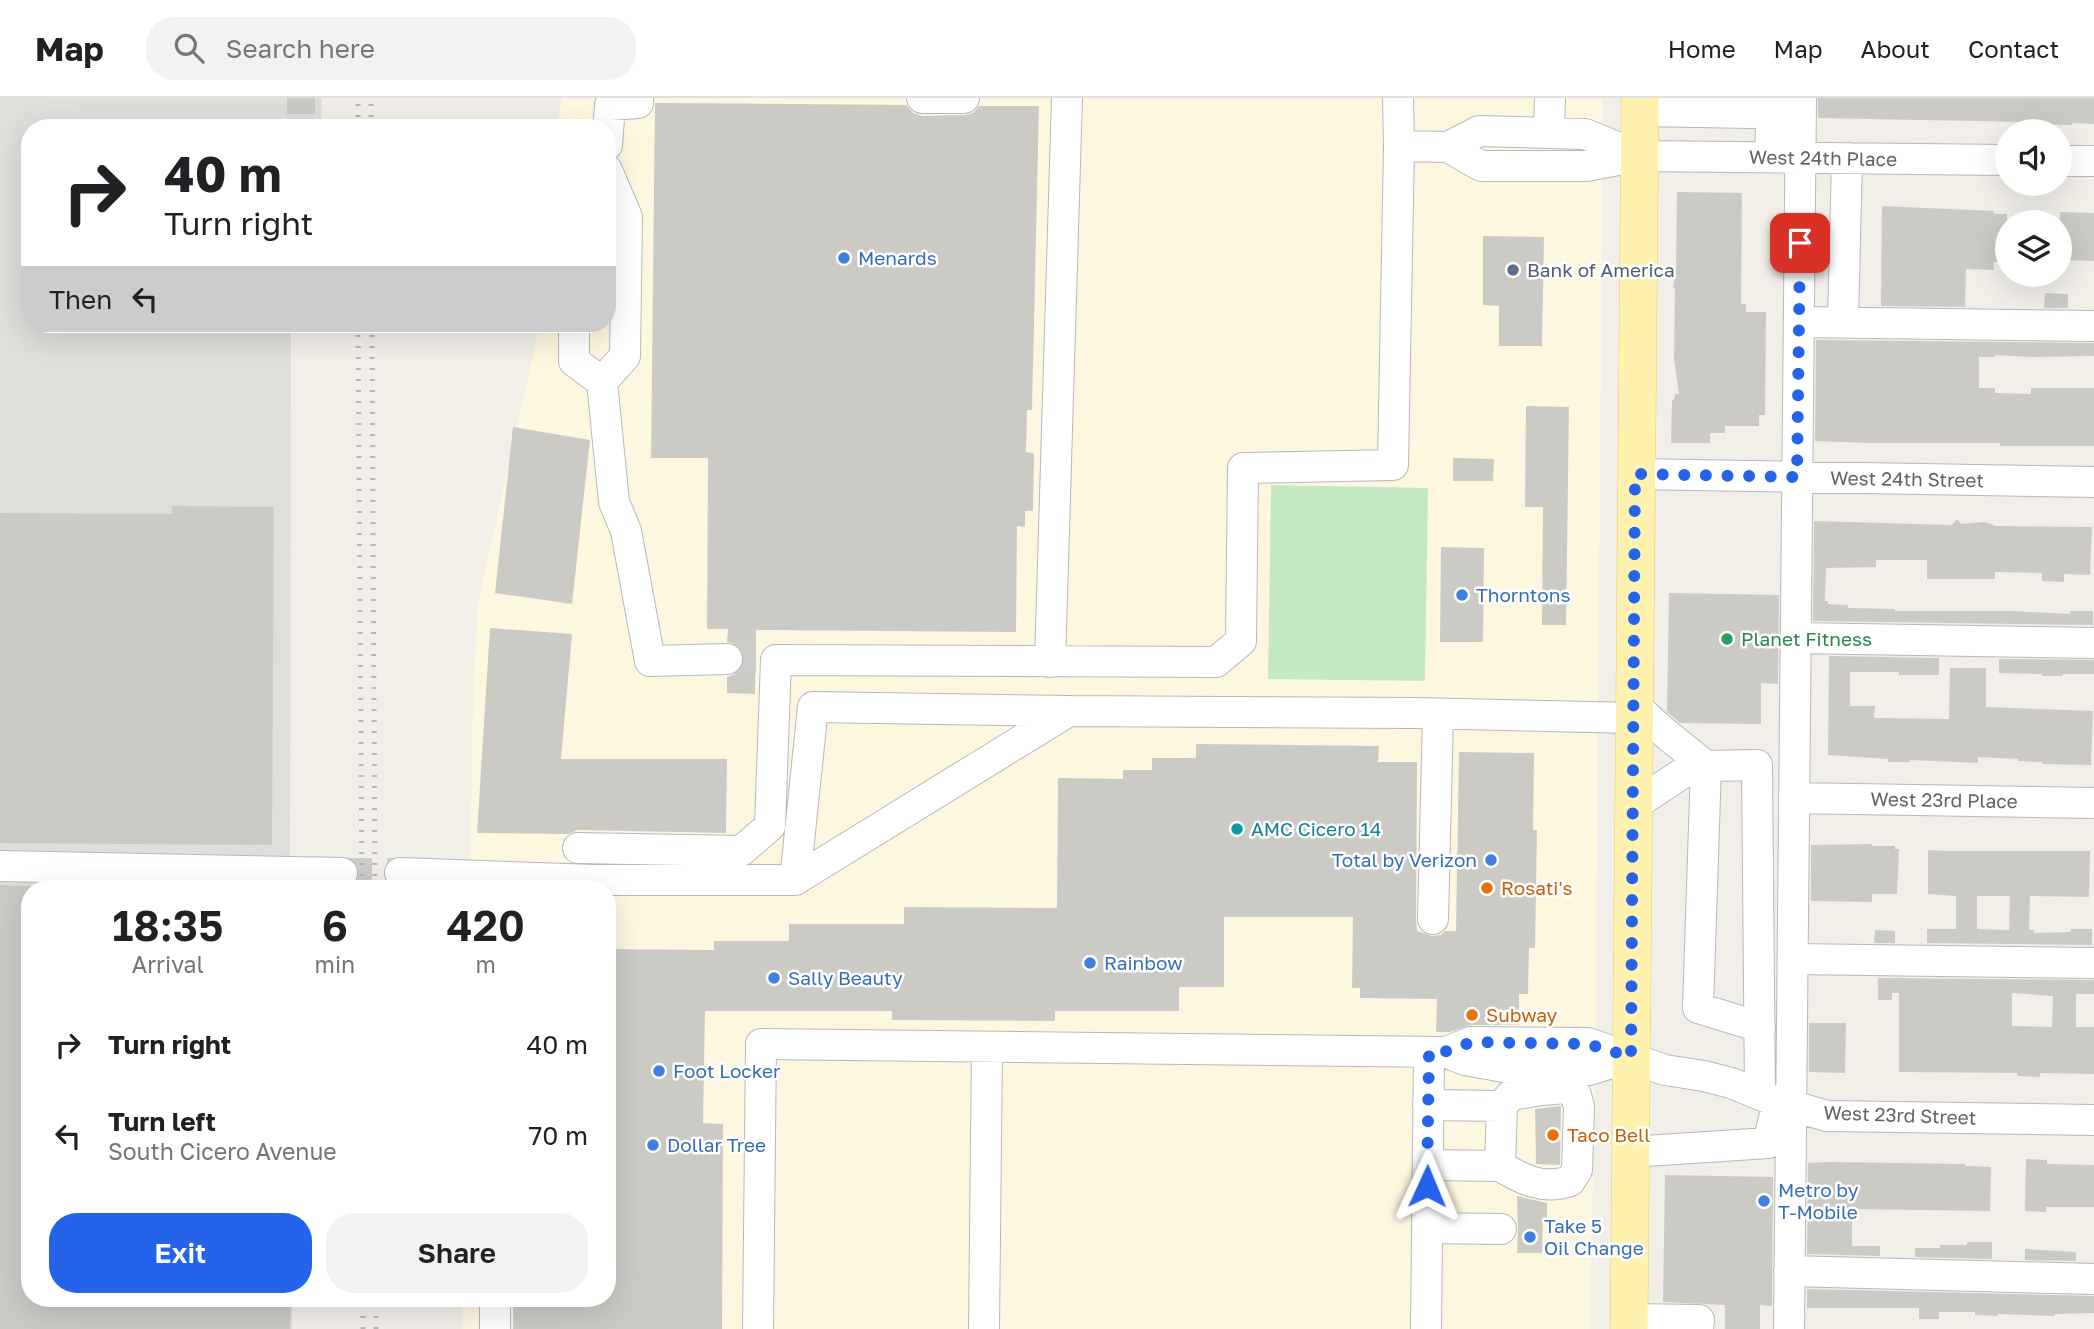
<!DOCTYPE html>
<html lang="en">
<head>
<meta charset="utf-8">
<style>
	:root { --surface:#fff; --page:#f2f2f2; --text:#202124; --muted:#757577; --line:#e0e0e0; --accent:#2563eb }
	body { margin:0; font-family:"Golos Text",sans-serif; background:var(--page); color:var(--text); height:100vh; display:flex; flex-direction:column; font-size:26px; white-space:nowrap }
	* { box-sizing:border-box; margin:0 }
	p { font-size:23px; color:var(--muted) }
	.icon { flex:none; width:38px; height:38px; fill:none; stroke:currentColor; stroke-width:2; stroke-linecap:round; stroke-linejoin:round }
	.map { position:relative; flex:1; overflow:hidden }
	.sheet { position:absolute; left:21px; top:782px; width:595px; height:427px; display:flex; flex-direction:column; background:var(--surface); border-radius:28px; box-shadow:0 7px 28px #0002 }
	.sheet>* { flex:none }
	.top-card { position:absolute; left:21px; top:21px; width:595px; height:214px; border-radius:28px; box-shadow:0 7px 28px #0002; background:#fff; color:var(--text); overflow:hidden }
	.tools { position:absolute; left:1995px; top:21px; display:grid; gap:14px }
	.tools a { display:grid; place-items:center; width:77px; height:77px; border-radius:50%; background:var(--surface); box-shadow:0 7px 28px #0002; font-size:35px }
	.pin { position:absolute; display:grid; place-items:center; width:60px; height:60px; color:#fff; margin:-30px; border-radius:14px; box-shadow:0 4px 10px #0006 }
	.me { position:absolute; width:77px; margin:-38px; rotate:1deg; stroke-linejoin:round; filter:drop-shadow(0 0 5px #0008) }
	.turn { display:flex; align-items:center; gap:24px; height:147px; padding:0 28px; font-size:32px }
	.turn .icon { width:91px; height:91px; stroke-width:2.5 }
	.turn b { display:block; font-size:49px; line-height:60px }
	.then { display:flex; align-items:center; height:66px; padding:0 28px; background:#0003; gap:14px; font-size:26px }
	.eta { display:flex; justify-content:space-evenly; align-items:center; height:119px; text-align:center }
	.eta b { font-size:42px; font-weight:600; line-height:49px }
	.cta { display:flex; gap:14px; margin-top:auto; padding:14px 28px }
	.cta a { flex:1; height:80px; border-radius:28px; background:var(--accent); color:#fff; font-size:28px; font-weight:600; line-height:80px; text-align:center }
	.cta a+a { background:var(--page); color:var(--text) }
	ul { padding:0; list-style:none }
	li { display:flex; align-items:center; gap:21px; height:91px; padding:0 28px }
	li div { flex:1 }
	li b { display:block; font-size:26px }
	li em { font-style:normal }
	header { display:flex; align-items:center; gap:42px; box-sizing:border-box; height:98px; padding:0 35px; background:var(--surface); border-bottom:2px solid var(--line) }
	header strong { font-size:33px }
	nav { display:flex; gap:38px; margin-inline-start:auto; font-size:24px }
	.search { width:490px; height:63px; background:var(--page); display:flex; align-items:center; gap:18px; box-sizing:border-box; padding:0 24px; border-radius:28px; color:var(--muted); font-size:26px }
	.map>svg:first-child { display:block }
</style>
</head>
<body>
<header>
<strong>Map</strong>
<div class="search"><svg class="icon" aria-label="search" viewBox="0 0 24 24"><circle cx="10" cy="10" r="6"/><path d="M15 15l6 6"/></svg>Search here</div>
<nav><a>Home</a><a>Map</a><a>About</a><a>Contact</a></nav>
</header>
<div class="map">
<svg width="2094" height="1231" viewBox="0 0 2094 1231">
	<rect width="100%" height="100%" fill="#f1efe8"/>
	<path fill="#fef7e0" d="M562,0H1603L1595,970L1590,1231H462L463,1201L607,1200V791H470L473,602L478,505L540,226H607V30H557Z"/>
	<path fill="#e0deda" d="M0,0H322L321,30H30V226H291L290,791H30V1200L292,1201V1231H0Z"/>
	<path fill="#c5e8c5" d="M1271,387L1428,390L1425,583L1268,581Z"/>
	<path fill="#cccac5" fill-rule="evenodd" d="M287,0H315V16H287Z
		M1818,0H2094V26L2072,25V27L2026,26V24L1818,20Z
		M655,5L906,7L913,15L922,18L965,17L973,15L979,8H1039L1032,312H1027L1026,354L1034,355L1033,413H1025V429L1017,428L1016,534L756,532L755,596L727,595V579L736,576L742,570L744,560L741,551L736,546L727,544L728,531H707L708,360H651Z
		M1677,94L1742,95L1741,206H1746V214H1766L1765,317H1759V328H1725V335H1710V345H1671L1672,302H1674L1675,296H1679L1674,261L1675,190H1673L1676,172Z
		M1882,108L1994,113V116H2007V164H1994V172L1966,171L1965,209L1881,208Z
		M2060,114L2094,115V163L2060,162Z
		M1483,138L1544,139L1542,248H1499V208L1483,207Z
		M2045,195L2068,196V210H2044Z
		M1816,242L2094,245V258L2031,259L1995,257V259H1979V290H1995V295L2031,296V290H2094V348H2000V345H1869L1815,343Z
		M1526,308L1569,309L1566,527H1542L1543,409H1525Z
		M513,329L590,342L572,506L495,495Z
		M1453,360L1494,361L1493,383H1453Z
		M172,408L274,409L272,747L0,745V415L172,416Z
		M1957,421L1961,426L1985,424L1996,428L2092,429L2090,477L2064,476V484L2042,483V475L1995,474V481H1927V462H1876V469L1826,470L1825,503H1828V506L1848,507V510L1895,511V513H2012L2070,516V513H2093V527L1813,523L1814,423L1952,427Z
		M1441,449L1484,450L1483,544H1440Z
		M1669,495L1779,497L1778,586L1761,585V626L1680,625L1667,614Z
		M490,530L572,536L561,661H727L726,735L578,732L568,736L477,735Z
		M1829,558L1939,560V577H1899V574H1850V608H1875L1874,620L1949,621L1950,570H1986V609L2093,613L2091,667L2042,666V664L2018,663V661L1978,659V665L1910,662V664H1888V661L1828,657Z
		M1999,561L2094,562V576H2063V578H2042V576L1999,575Z
		M1196,646L1379,648L1378,664H1417L1416,821L1417,833L1432,838L1441,837L1445,833H1456L1459,654L1534,655L1533,732H1537L1535,850H1529L1528,896H1519V927H1471L1450,934H1436L1437,901L1360,900V890H1352L1353,819H1224V889H1179V913H1055V923L892,922V913H705L703,1025L723,1026L722,1231H513V1200H607V897L609,851L714,852V843H789V826H904V809L1057,810L1058,680L1123,681V672H1152V660H1196Z
		M1872,746V748H1895V751H1899L1897,796H1872V804L1811,803V747Z
		M1928,752L1947,753H2090L2089,799L2030,798L2029,832H2034V835L2071,834V831H2092V847L1927,845V831H1956V798L1928,796ZM1977,798H2010L2009,832L1977,831Z
		M0,787L30,788V1200H291L290,1231H0Z
		M1875,832L1895,833V845H1874Z
		M1878,880L2094,882V896H2076V929H2094V976L2040,975V979L2017,978V975L1899,974V895H1892V902H1878ZM2014,895L2053,898L2052,929L2012,928V896Z
		M1809,925H1846L1845,975L1809,974Z
		M1561,1008L1560,1067L1536,1066L1535,1011Z
		M2026,1061L2047,1062V1066L2094,1067V1109H2046V1114L2025,1113Z
		M1830,1064L1965,1066V1068L1991,1069L1990,1113L1852,1111V1148H1880V1158L1807,1156L1808,1065Z
		M1665,1077L1773,1079L1772,1208L1760,1207V1231H1725V1207L1663,1204Z
		M1517,1098L1547,1105V1122H1543L1542,1155H1517L1518,1131Z
		M1967,1144H1992V1161L1915,1159V1150H1940V1147H1967Z
		M2025,1151L2076,1154V1163L2025,1162Z
		M1807,1191L2094,1198V1215L2055,1216V1218L1998,1216V1218L1975,1217V1214H1939V1221H1919V1210H1807Z"/>
	<g fill="none" stroke-linecap="round" stroke-linejoin="round">
		<path stroke="#ccccc8" stroke-width="30" stroke-dasharray="30 15" stroke-linecap="butt" d="M727,561H756
			M342,775H400"/>
		<defs>
			<path id="minor" d="M922,0H964
				M1398,0L1399,48
				M1639,13L1753,15L1772,7
				M1549,35L1550,0
				M607,47L610,7L638,5V0
				M1639,58L2007,62
				M1770,59L1772,0
				M2060,63H2094
				M607,72L627,119L625,258L602,284L614,404L626,433L650,563L727,561
				M1800,224L2094,228
				M1843,224L1847,60
				M574,226V263L602,284
				M1635,376L2094,384
				M1796,540L2094,545
				M1050,564L1067,0
				M1634,607L1666,636L1706,668
				M1706,668L1698,910L1760,929
				M1794,700L2094,705
				M1633,708L1686,673L1706,668L1757,667L1760,997
				M578,750L741,753L770,728L776,562L1216,564L1241,543L1243,370L1393,367L1399,48L1448,49L1479,33L1585,36L1639,58L1586,68H1481L1448,49
				M0,768L342,775
				M400,775L594,782
				M795,782L813,609L1069,613
				M590,791L594,782H795L1069,613L1416,615L1633,620
				M1433,821L1438,616
				M1793,861L2094,865
				M1446,954L1471,944L1588,945L1665,972L1704,978L1731,985L1778,1004L1827,1018L2094,1022
				M1630,1054L1768,1045L1778,1004
				M1428,1067L1500,1068L1502,1008L1428,1007
				M1500,1068C1523,1082 1543,1092 1570,1083L1577,1072L1579,1009L1576,997L1566,990L1542,992L1511,997L1502,1008
				M1427,1130L1501,1131
				M1789,1173L2094,1181
				M1629,1221L1699,1222L1698,1231
				M495,1231V1200
				M758,1231L761,946L1445,954L1465,962L1504,969L1589,972L1631,959
				M984,1231L987,949
				M1426,1231L1429,954
				M1789,1231L1801,0"/>
			<path id="major" d="M1629,1231L1640,0"/>
		</defs>
		<use href="#minor" stroke="#b5b8bc" stroke-width="32"/>
		<use href="#major" stroke="#f2c960" stroke-width="38"/>
		<use href="#minor" stroke="#fff" stroke-width="30"/>
		<use href="#major" stroke="#fff2af" stroke-width="37"/>
		<path stroke="#b6b7b8" stroke-width="5" stroke-dasharray="2 9" stroke-linecap="butt" d="M358,30V0
			M371,30V0
			M358,226L362,791
			M372,226L375,791
			M363,1231V1200
			M376,1231V1200"/>
	</g>
	<g fill="none" stroke-linecap="round" stroke-linejoin="round">
		<path stroke="#2563eb" stroke-width="12" stroke-dasharray="0 21.6" d="M1427,1088L1429,954H1444L1472,944L1588,946L1631,959L1635,376L1797,379L1800,145"/>
	</g>
	<g fill="#3f7fe0" stroke="#fff" stroke-width="2.5">
		<circle cx="844" cy="160" r="7"/>
		<circle cx="1462" cy="497" r="7"/>
		<circle cx="1491" cy="762" r="7"/>
		<circle cx="1090" cy="865" r="7"/>
		<circle cx="774" cy="880" r="7"/>
		<circle cx="659" cy="973" r="7"/>
		<circle cx="653" cy="1047" r="7"/>
		<circle cx="1764" cy="1103" r="7"/>
		<circle cx="1530" cy="1139" r="7"/>
	</g>
	<circle fill="#5c6f8a" stroke="#fff" stroke-width="2.5" cx="1513" cy="172" r="7"/>
	<circle fill="#2e9e5b" stroke="#fff" stroke-width="2.5" cx="1727" cy="541" r="7"/>
	<circle fill="#0f9aa8" stroke="#fff" stroke-width="2.5" cx="1237" cy="731" r="7"/>
	<g fill="#e8710a" stroke="#fff" stroke-width="2.5">
		<circle cx="1487" cy="790" r="7"/>
		<circle cx="1472" cy="917" r="7"/>
		<circle cx="1553" cy="1037" r="7"/>
	</g>
	<g text-anchor="middle" stroke-width="5" stroke-linejoin="round" paint-order="stroke">
		<g font-size="19" fill="#5f6368" stroke="#fff">
			<text transform="translate(1823 60) rotate(1)" y="7">West 24th Place</text>
			<text transform="translate(1907 381) rotate(1)" y="7">West 24th Street</text>
			<text transform="translate(1944 702) rotate(1)" y="7">West 23rd Place</text>
			<text transform="translate(1900 1017) rotate(2)" y="7">West 23rd Street</text>
		</g>
		<g font-size="19" fill="#366cbe" stroke="#fff" text-anchor="start">
			<text x="858" y="167">Menards</text>
			<text x="1476" y="504">Thorntons</text>
			<text x="1477" y="769" text-anchor="end">Total by Verizon</text>
			<text x="1104" y="872">Rainbow</text>
			<text x="788" y="887">Sally Beauty</text>
			<text x="673" y="980">Foot Locker</text>
			<text x="667" y="1054">Dollar Tree</text>
			<text x="1778" y="1099">Metro by<tspan x="1778" dy="22">T-Mobile</tspan></text>
			<text x="1544" y="1135">Take 5<tspan x="1544" dy="22">Oil Change</tspan></text>
		</g>
		<g font-size="19" fill="#4e5e75" stroke="#fff" text-anchor="start">
			<text x="1527" y="179">Bank of America</text>
		</g>
		<g font-size="19" fill="#27864d" stroke="#fff" text-anchor="start">
			<text x="1741" y="548">Planet Fitness</text>
		</g>
		<g font-size="19" fill="#0d838f" stroke="#fff" text-anchor="start">
			<text x="1251" y="738">AMC Cicero 14</text>
		</g>
		<g font-size="19" fill="#c56008" stroke="#fff" text-anchor="start">
			<text x="1501" y="797">Rosati's</text>
			<text x="1486" y="924">Subway</text>
			<text x="1567" y="1044">Taco Bell</text>
		</g>
	</g>
</svg>
<div class="tools">
<a><svg class="icon" aria-label="sound" viewBox="0 0 24 24"><path d="M4 9h4l5-4v14l-5-4H4zM17 9q2 3 0 6"/></svg></a>
<a><svg class="icon" aria-label="layers" viewBox="0 0 24 24"><path d="M12 4l9 5-9 5-9-5zM3 14l9 5 9-5"/></svg></a>
</div>
<div class="pin" style="left:1800px;top:145px;background:#d93025"><svg class="icon" aria-label="arrive" viewBox="0 0 24 24"><path d="M6 21V4h12l-3 4 3 4H6"/></svg></div>
<svg class="me" style="left:1427px;top:1088px" viewBox="-20 -20 40 40"><path d="M0-17L14 15 0 8-14 15z" fill="#2563eb" stroke="#fff" stroke-width="4"/></svg>
<div class="top-card">
<div class="turn"><svg class="icon" aria-label="right" viewBox="0 0 24 24"><path d="M7 20v-9h11M14 6l5 5-5 5"/></svg><div><b>40 m</b>Turn right</div></div>
<div class="then">Then<svg class="icon" aria-label="left" viewBox="0 0 24 24"><path d="M17 20v-9H6M10 6l-5 5 5 5"/></svg></div>
</div>
<section class="sheet">
<div class="eta">
<div><b>18:35</b><p>Arrival</p></div>
<div><b>6</b><p>min</p></div>
<div><b>420</b><p>m</p></div>
</div>
<ul>
<li><svg class="icon" aria-label="right" viewBox="0 0 24 24"><path d="M7 20v-9h11M14 6l5 5-5 5"/></svg><div><b>Turn right</b></div><em>40 m</em></li>
<li><svg class="icon" aria-label="left" viewBox="0 0 24 24"><path d="M17 20v-9H6M10 6l-5 5 5 5"/></svg><div><b>Turn left</b><p>South Cicero Avenue</p></div><em>70 m</em></li>
</ul>
<div class="cta"><a>Exit</a><a>Share</a></div>
</section>
</div>
</body>
</html>
